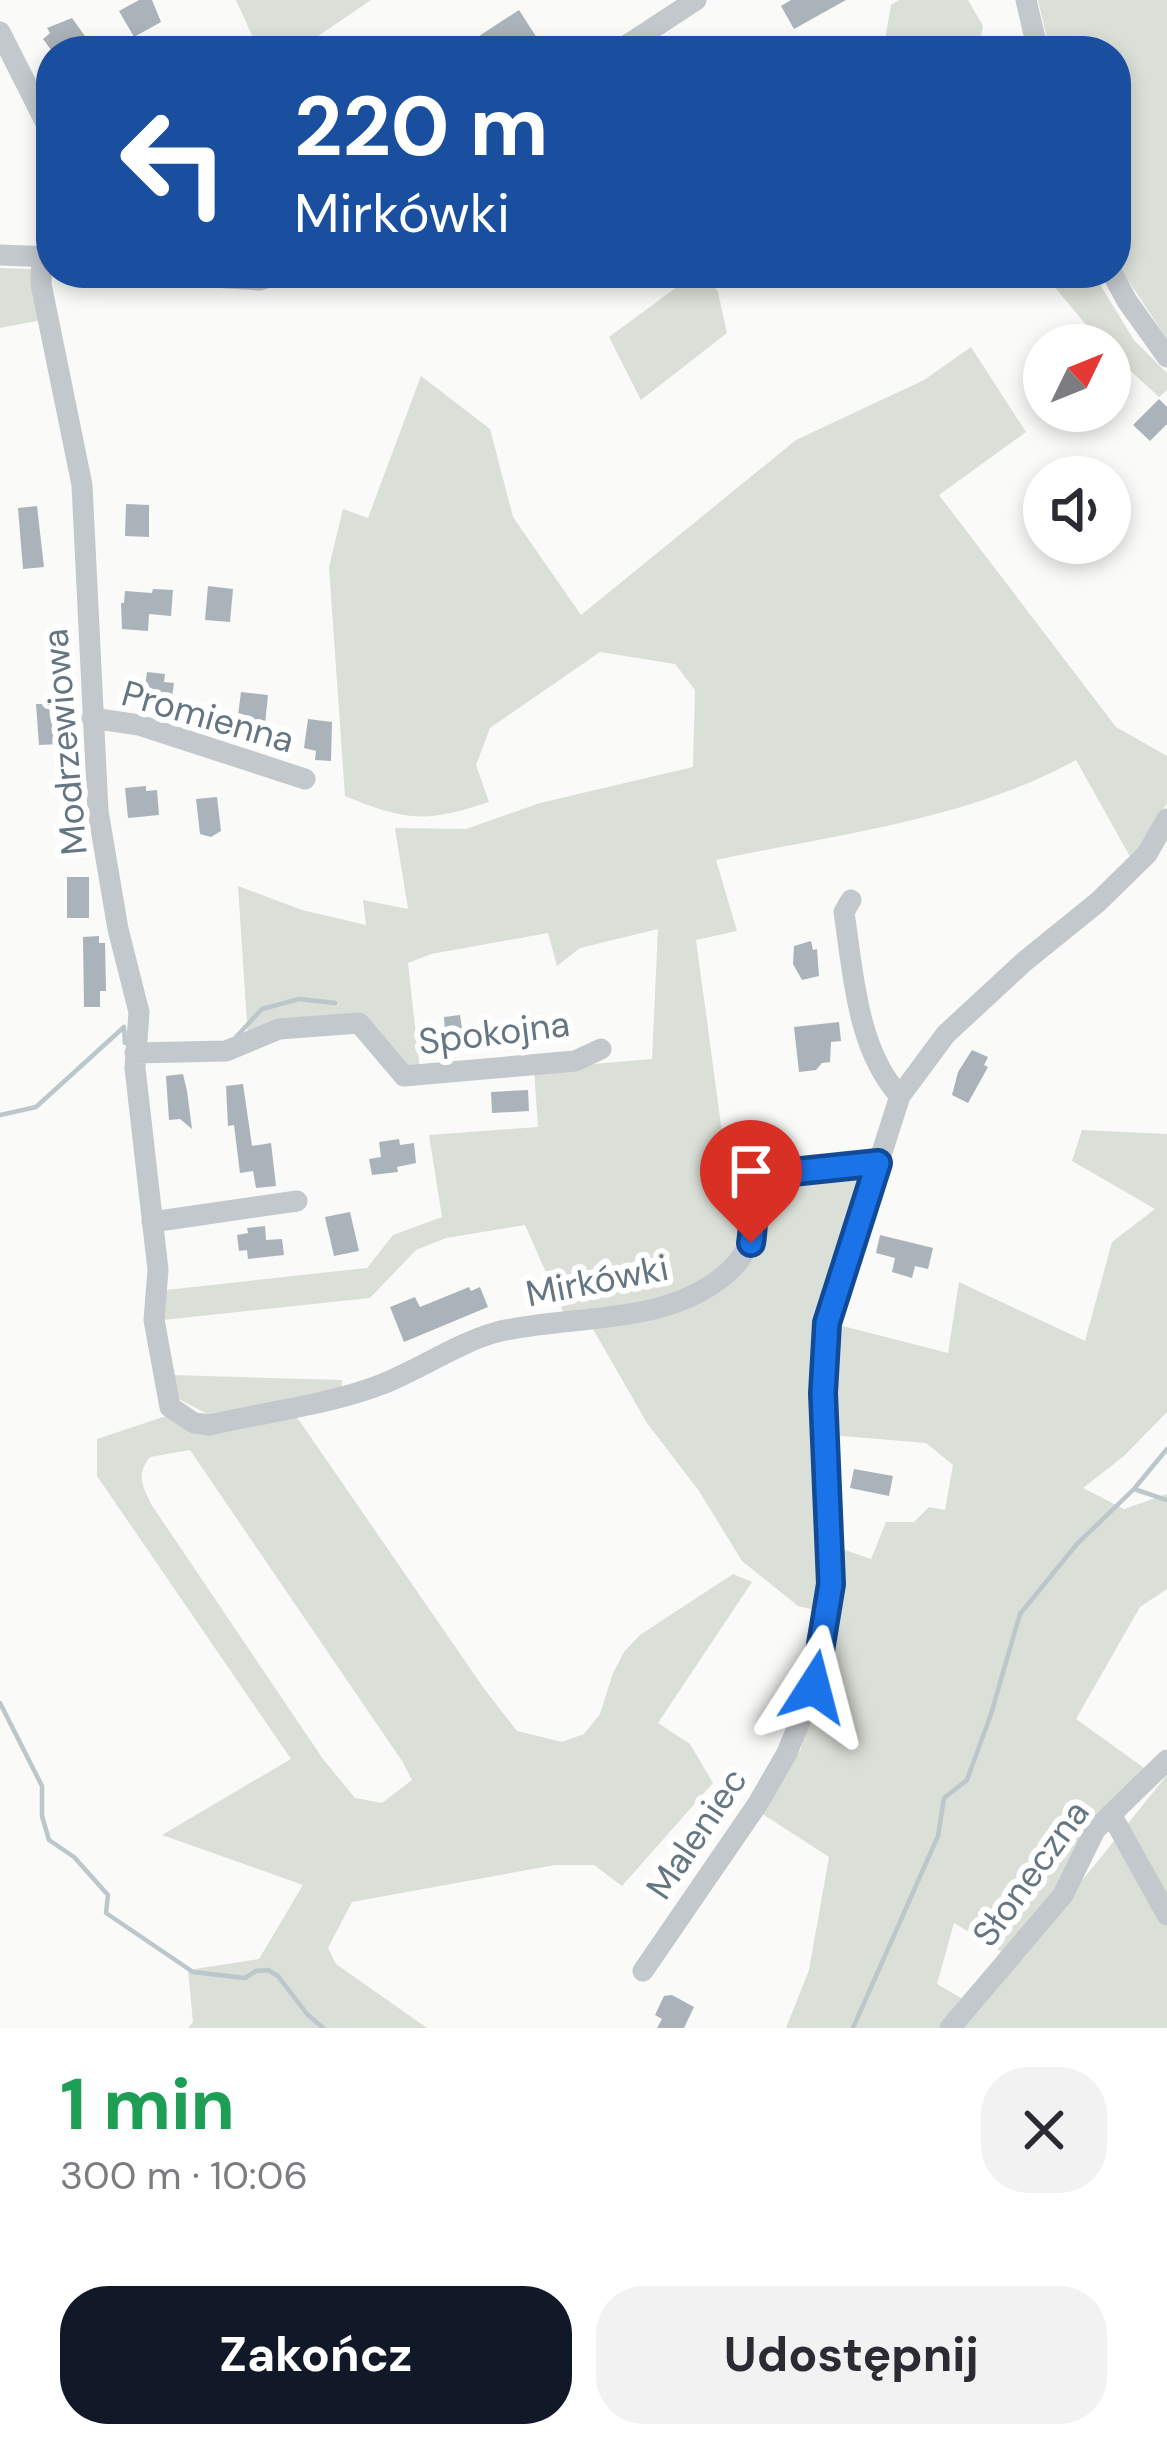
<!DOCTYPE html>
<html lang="pl">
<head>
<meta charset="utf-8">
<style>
	:root { --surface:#fff; --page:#f2f2f3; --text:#2b2b33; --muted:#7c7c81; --accent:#111827 }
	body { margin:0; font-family:"DM Sans",sans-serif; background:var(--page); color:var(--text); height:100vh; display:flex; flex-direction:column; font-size:45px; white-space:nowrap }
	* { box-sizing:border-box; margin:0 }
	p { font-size:39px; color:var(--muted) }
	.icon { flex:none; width:66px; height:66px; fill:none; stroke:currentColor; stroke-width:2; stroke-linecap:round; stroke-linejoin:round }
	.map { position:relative; height:2028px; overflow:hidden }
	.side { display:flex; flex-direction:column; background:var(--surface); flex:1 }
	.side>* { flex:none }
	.hud { position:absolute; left:36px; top:36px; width:1095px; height:252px; border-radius:48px; box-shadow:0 6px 18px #0003; background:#1a4fa0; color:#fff; overflow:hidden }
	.needle { width:78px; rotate:47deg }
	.tools { position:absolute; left:1023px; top:324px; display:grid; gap:24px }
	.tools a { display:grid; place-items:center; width:108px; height:108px; border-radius:50%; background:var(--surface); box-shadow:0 6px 18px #0003; font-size:60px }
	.pin { position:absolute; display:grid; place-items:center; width:102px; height:102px; color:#fff; margin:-123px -51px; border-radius:50% 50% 50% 0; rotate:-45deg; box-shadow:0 0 12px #0007 }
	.pin .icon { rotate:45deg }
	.me { position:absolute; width:132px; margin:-66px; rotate:9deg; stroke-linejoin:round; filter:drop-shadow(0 0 9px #0008) }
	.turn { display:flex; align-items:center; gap:42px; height:252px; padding:0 60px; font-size:54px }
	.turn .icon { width:156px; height:156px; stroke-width:2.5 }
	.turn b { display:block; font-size:84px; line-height:102px }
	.round { display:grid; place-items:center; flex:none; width:126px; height:126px; border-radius:48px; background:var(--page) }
	.overview { display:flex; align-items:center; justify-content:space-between; height:204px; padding:0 60px }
	h1 { font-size:72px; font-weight:700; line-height:90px; color:#1e9e55 }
	.cta { display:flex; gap:24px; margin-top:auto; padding:24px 60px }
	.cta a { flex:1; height:138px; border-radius:48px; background:var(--accent); color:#fff; font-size:48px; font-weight:700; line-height:138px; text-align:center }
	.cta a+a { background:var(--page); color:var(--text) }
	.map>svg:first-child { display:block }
</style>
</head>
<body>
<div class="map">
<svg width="1167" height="2028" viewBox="0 0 1167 2028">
	<rect width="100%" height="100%" fill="#fafaf8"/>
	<path fill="#dadfd7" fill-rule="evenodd" d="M236,0H371L296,51H239L254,40Z
		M899,0H968L983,26L978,51H887L884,46L891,5Z
		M1038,0H1167V339L1116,262V51H1050Z
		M0,268L32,269L42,320L0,328Z
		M696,273H705L718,292L727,333L641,400L609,337Z
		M1043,273H1093L1134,340L1167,373V390L1159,397L1110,352V345L1102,344Z
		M971,347L1026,432L939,495L1116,727L1167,756V803L1133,862L1076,760C967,820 838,834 716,860L737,931L696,940L729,1184L750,1182L746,1240L724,1267L686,1294L643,1305L564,1313L525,1225L446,1238L416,1250L370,1298L163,1320L166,1290L367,1268L393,1235L442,1217L429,1135L538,1127L534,1069L652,1059L658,929L580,948L557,966L548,933L431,954L408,963L420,1071L395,1065L371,1024L248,1038L238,886L302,910L366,925L363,900L408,909L395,828L466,829L540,803L693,767L695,690L675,664L600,652L490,728L476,765L489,802C426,823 406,821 345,796L329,567L343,509L368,518L421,376L490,429L513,517L581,615L796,440L924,380Z
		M1082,1130L1167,1134V1412L1124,1456L1083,1488L1124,1509L1167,1494V1589L1140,1607L1076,1719L1147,1770L1059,1890L1002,1952L954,1923L937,1984L966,2001L940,2028H786L809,1970L829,1857L761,1813L801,1749L823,1668L839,1548L871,1559L886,1522H914L929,1507L945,1510L953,1465L926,1443L830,1435L831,1323L948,1353L959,1282L1085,1341L1112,1242L1155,1209L1072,1161Z
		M868,1170L838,1259L824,1448L820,1611L798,1606L742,1561L699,1491L647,1423L590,1324L734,1275L769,1180Z
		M173,1375L342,1380V1388L209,1415L175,1397Z
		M292,1410L485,1690L517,1731L562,1742L584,1734L600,1714L613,1673L624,1652L640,1635L733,1574L752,1582L658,1723L690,1744L713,1783L622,1886L594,1865H555L352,1902L328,1948L336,1964L427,2028H188L193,2022L188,1970L259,1959L303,1885L162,1835L291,1759L97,1476V1439L169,1415L181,1424ZM190,1450L402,1761L412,1780L382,1803L355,1798L323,1759L151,1504C142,1485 136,1475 150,1457Z
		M1167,1775V2028H958L1007,1974Z"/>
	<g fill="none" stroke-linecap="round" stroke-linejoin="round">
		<path stroke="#bbc7cb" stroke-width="4.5" d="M236,1037L262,1009L299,999L335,1003
			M0,1115L36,1107L124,1027L125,1043
			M1134,1489L1167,1500
			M0,1703L42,1786V1816L49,1840L74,1857L108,1895L106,1913L193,1972L245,1978L256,1971L268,1970L278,1976L307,2014L323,2028
			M853,2028L938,1836L944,1798L967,1780L991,1714L1020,1614L1077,1544L1134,1489L1167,1449"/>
	</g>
	<path fill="#aab3b9" d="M139,0H152L161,22L134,37L119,11Z
		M791,0H846L794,29L781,6Z
		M519,10L537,38L517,51H480L473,40Z
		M72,18L87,39L70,51H52L43,39L50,33L47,28Z
		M1159,399L1167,407V424L1150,441L1133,425Z
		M126,504L149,505V537L125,536Z
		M37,506L44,567L23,569L18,508Z
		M208,586L233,589L230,622L205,620Z
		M153,589L173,590L171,616L149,614L148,631L122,629L121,603H124L125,591L152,593Z
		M147,672L165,674L164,682L174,683L170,712L142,708Z
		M241,692L268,695L264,734L236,731Z
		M36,704H49L50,718H59L60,744L39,745Z
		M308,719L332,722L331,761L315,760L316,751L304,748Z
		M146,786V791L157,790L159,815L128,818L125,788Z
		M217,797L221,831L211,837L200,834L196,799Z
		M67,877H89V918H67Z
		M99,936V943H105L106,991H100V1007H84L83,937Z
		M811,941L813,950L817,949L819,976L802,980L793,964L794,946Z
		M460,1015L462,1028L514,1024L517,1044L501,1047L500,1040L466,1046L467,1050H446L444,1017Z
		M839,1022L841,1041L831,1042L830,1062L822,1063L816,1070L799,1072L794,1027Z
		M972,1050L988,1057L984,1065L988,1067L968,1103L952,1095L958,1072Z
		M183,1074L187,1091L192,1129L180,1119L169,1120L166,1076Z
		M243,1084L252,1146L271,1143L276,1186L256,1188L253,1171L240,1173L234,1125L228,1126L226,1086Z
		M528,1090L529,1111L492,1113L491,1092Z
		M399,1139L400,1145L414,1143L416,1163L397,1167L398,1172L372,1175L369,1159L381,1157L379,1142Z
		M350,1212L359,1251L334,1256L325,1217Z
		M265,1226L266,1240L282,1239L284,1255L248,1259L247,1250L239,1251L237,1235L248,1233L247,1228Z
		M880,1235L933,1248L928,1269L915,1266L912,1278L892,1272L895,1258L876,1253Z
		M469,1287L471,1291L480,1287L488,1307L404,1342L390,1307L415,1297L420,1307Z
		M854,1469L893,1476L889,1496L850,1488Z
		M672,1995L694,2007L684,2028H657L662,2019L655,2015L664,1996Z"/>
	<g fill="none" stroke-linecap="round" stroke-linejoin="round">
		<path stroke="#c3c8cc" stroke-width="21" d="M1026,0L1038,51
			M0,32L51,133
			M618,51L696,0
			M0,255L51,257
			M42,256L41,284L82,485L98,811L118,929L139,1012L135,1068L158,1270L154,1320L170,1407L194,1423L210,1425C265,1412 327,1405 380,1385C419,1370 457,1343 497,1332C572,1314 664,1327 726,1274C768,1238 742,1210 763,1175L878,1163
			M149,273L260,280L284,273
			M1112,273L1127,301L1167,357
			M92,718L139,725L305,779
			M851,900L844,912C853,972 857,1050 900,1096
			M135,1053L226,1051L279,1029L359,1023L404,1076L575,1061L601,1049
			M152,1222L297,1201
			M1111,1814L1167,1915
			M643,1971L757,1805L787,1753L814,1687L831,1584L823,1393L827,1323L900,1096L946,1034L1025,961L1098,902L1147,854L1167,819
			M950,2028L1063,1895L1095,1830L1167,1760"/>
	</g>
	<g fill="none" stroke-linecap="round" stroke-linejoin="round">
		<defs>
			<path id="route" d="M751,1243C756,1215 748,1199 763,1175L878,1163L827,1323L823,1393L831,1584L814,1687"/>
		</defs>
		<use href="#route" stroke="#114b97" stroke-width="30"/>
		<use href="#route" stroke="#1a73e8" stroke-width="21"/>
	</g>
	<g text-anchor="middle" stroke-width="12" stroke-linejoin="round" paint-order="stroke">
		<g font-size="36" fill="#657683" stroke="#fff">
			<text transform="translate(208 716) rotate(16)" y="13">Promienna</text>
			<text transform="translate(64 742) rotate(-95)" y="13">Modrzewiowa</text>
			<text transform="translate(494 1032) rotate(-7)" y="13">Spokojna</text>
			<text transform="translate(597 1280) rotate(-11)" y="13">Mirkówki</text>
			<text transform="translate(696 1833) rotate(-56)" y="13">Maleniec</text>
			<text transform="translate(1030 1873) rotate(-54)" y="13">Słoneczna</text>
		</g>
	</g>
</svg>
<div class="tools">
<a><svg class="needle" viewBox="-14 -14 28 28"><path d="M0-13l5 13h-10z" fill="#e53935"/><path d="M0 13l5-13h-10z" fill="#7c7c81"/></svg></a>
<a><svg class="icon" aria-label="sound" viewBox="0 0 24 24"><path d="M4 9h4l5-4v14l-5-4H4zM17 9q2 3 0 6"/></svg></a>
</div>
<div class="pin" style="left:751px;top:1243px;background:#d93025"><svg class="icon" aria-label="arrive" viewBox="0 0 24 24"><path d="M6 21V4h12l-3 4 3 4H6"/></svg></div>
<svg class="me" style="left:814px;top:1687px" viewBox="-20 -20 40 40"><path d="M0-17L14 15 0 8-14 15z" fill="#1a73e8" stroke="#fff" stroke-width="4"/></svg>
<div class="hud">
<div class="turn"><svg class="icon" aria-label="left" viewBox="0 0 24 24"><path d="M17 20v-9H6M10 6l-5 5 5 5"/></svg><div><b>220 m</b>Mirkówki</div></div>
</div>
</div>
<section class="side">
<div class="overview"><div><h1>1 min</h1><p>300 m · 10:06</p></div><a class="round"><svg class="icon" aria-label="close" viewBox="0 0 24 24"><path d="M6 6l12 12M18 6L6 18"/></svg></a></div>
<div class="cta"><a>Zakończ</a><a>Udostępnij</a></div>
</section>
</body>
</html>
